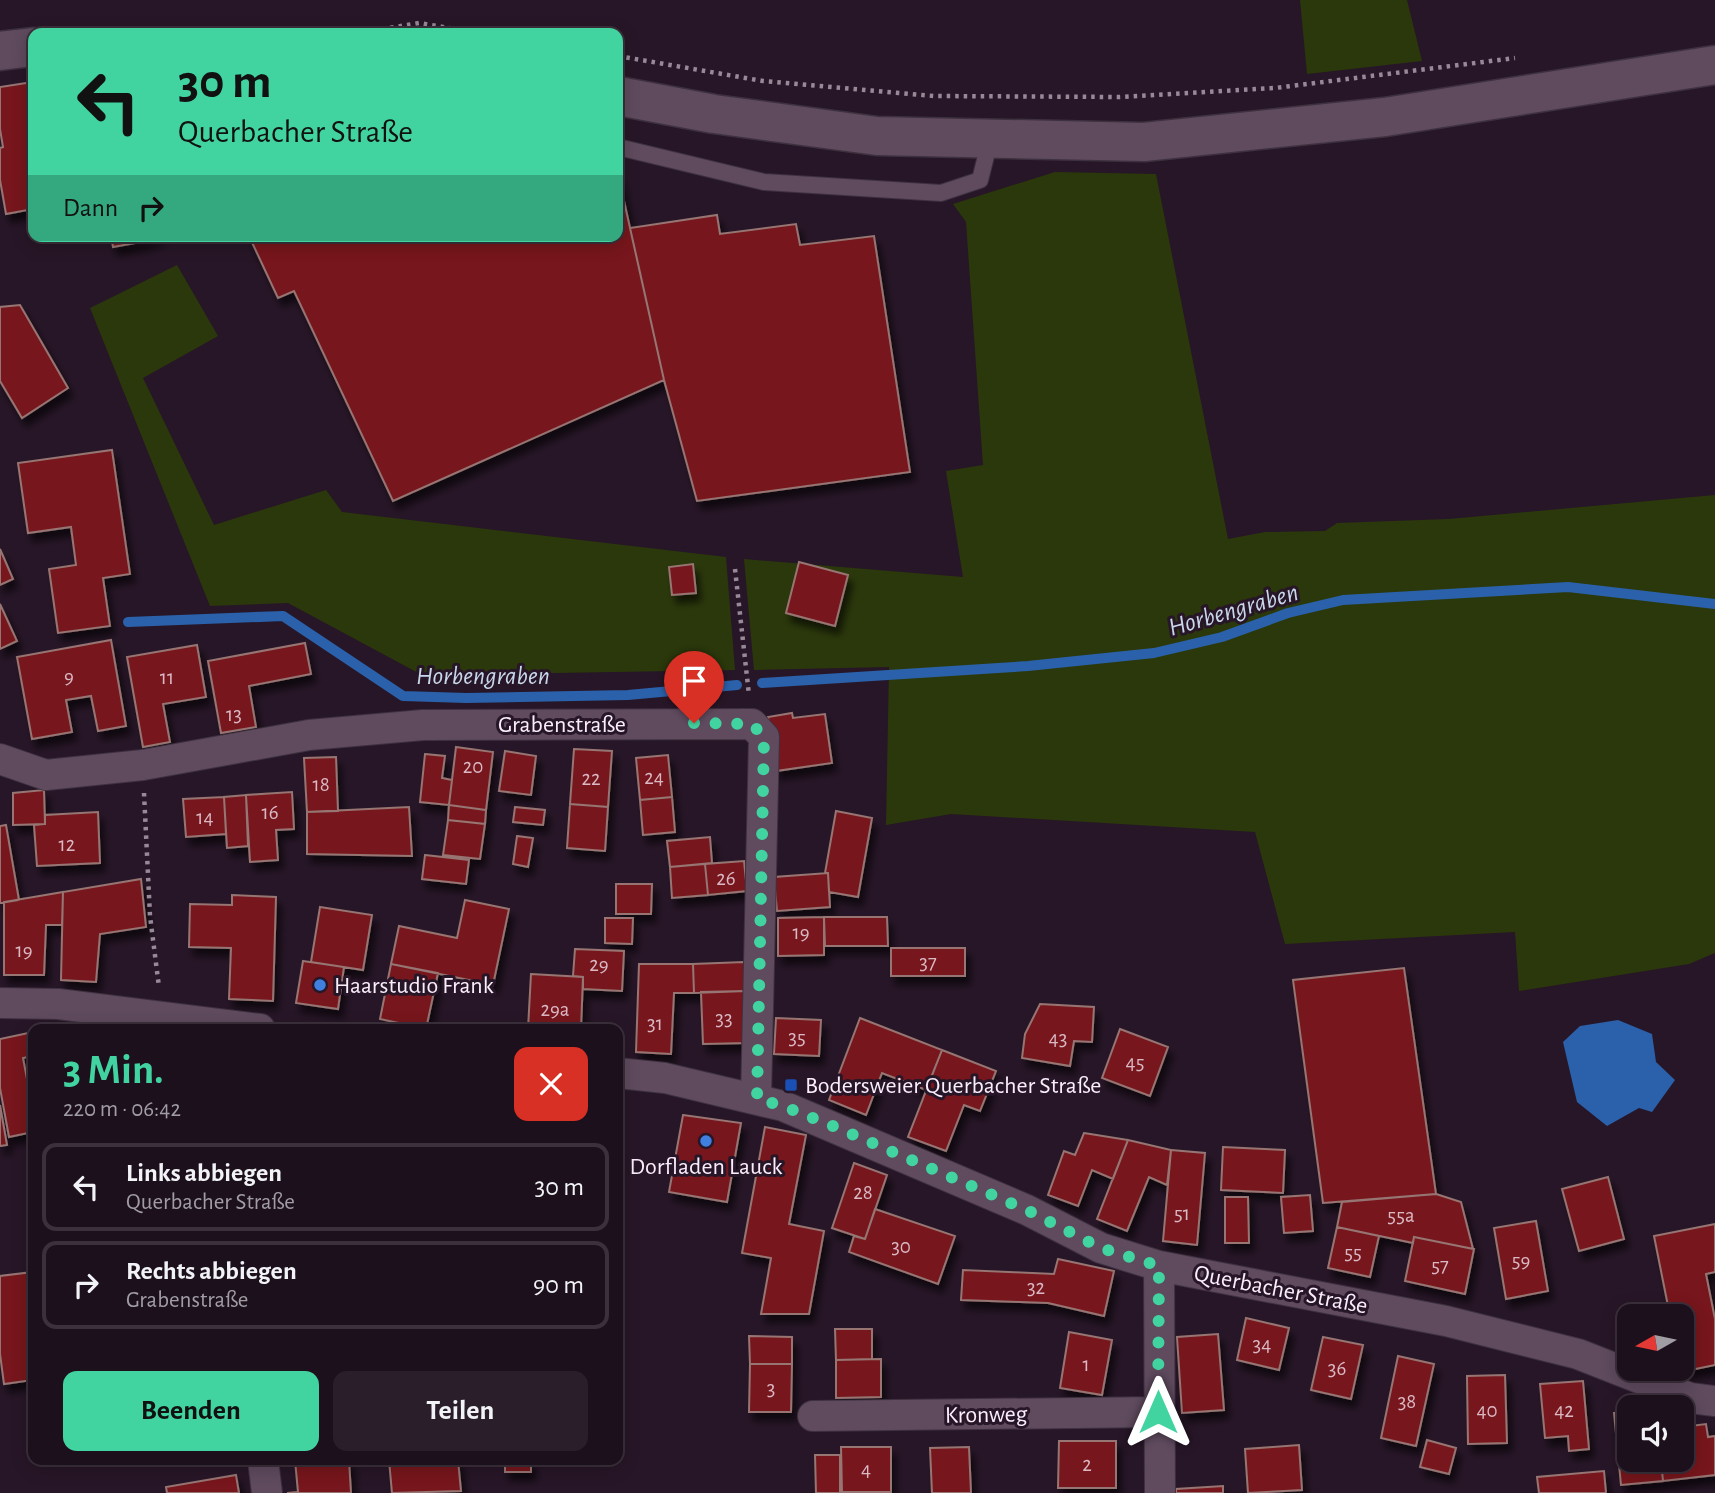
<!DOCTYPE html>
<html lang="de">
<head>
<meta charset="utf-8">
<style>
	:root { --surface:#1d101d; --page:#2a1e2a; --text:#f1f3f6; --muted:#a09da4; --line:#3b303b; --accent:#42d4a0 }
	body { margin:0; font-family:"Alegreya Sans",sans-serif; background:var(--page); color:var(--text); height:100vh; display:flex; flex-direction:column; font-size:26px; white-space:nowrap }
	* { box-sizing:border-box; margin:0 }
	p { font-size:23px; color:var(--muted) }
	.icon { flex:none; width:38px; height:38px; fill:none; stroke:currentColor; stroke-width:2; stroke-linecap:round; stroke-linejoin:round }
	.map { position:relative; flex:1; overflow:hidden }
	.panel { position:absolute; left:28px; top:1024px; width:595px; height:441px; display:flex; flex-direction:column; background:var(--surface); border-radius:14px; box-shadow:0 4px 18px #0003,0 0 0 2px var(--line) }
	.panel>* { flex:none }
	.guide { position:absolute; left:28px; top:28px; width:595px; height:214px; border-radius:14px; box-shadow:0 4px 18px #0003,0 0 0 2px var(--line); background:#42d4a0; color:#111; overflow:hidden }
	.needle { width:46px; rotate:261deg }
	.buttons { position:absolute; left:1617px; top:1304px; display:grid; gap:14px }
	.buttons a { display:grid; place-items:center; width:77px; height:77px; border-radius:14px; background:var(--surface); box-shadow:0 4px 18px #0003,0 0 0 2px var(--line); font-size:35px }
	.pin { position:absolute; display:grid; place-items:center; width:60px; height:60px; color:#fff; margin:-72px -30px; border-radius:50% 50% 50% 0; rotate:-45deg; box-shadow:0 0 7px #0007 }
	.pin .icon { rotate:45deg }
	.me { position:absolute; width:77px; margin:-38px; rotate:0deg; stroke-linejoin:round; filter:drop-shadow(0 0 5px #0008) }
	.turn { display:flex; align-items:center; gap:24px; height:147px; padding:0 35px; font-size:32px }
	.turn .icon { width:91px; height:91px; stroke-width:2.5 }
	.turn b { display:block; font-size:49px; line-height:60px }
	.then { display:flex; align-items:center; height:66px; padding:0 35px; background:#0003; gap:14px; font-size:26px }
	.round { display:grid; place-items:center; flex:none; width:74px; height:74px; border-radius:14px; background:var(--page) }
	.summary { display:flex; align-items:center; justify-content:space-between; height:119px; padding:0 35px }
	h1 { font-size:42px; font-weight:600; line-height:52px; color:var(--accent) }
	.button { display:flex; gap:14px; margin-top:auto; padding:14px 35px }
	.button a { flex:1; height:80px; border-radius:14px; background:var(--accent); color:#111; font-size:28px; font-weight:600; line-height:80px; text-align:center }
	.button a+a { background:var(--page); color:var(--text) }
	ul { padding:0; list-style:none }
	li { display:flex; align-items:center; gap:21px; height:88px; margin:0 14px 10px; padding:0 21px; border:4px solid var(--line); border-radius:14px }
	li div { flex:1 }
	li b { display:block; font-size:26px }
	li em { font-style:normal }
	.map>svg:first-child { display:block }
</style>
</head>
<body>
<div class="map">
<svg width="1715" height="1493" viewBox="0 0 1715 1493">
	<defs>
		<filter id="shadow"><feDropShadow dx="4.5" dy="8" stdDeviation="3.5" flood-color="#0009"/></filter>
	</defs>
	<rect width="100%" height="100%" fill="#271627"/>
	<path fill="#2b380b" d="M1300,0H1407L1422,61L1307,74Z
		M1055,172L1156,174L1228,539L1265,532L1325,531L1337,523L1449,519L1715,495V953L1689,964L1519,991L1515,932L1285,944L1255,832L951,814L886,825L889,667L754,670L744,559L963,577L946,471L983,465L966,222L953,204Z
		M177,265L218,336L143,378L214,525L326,490L342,512L726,557L735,670L422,675L288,603L210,606L90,308Z"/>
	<path fill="#2a61aa" d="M1618,1020L1652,1034L1656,1062L1675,1080L1652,1112L1639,1108L1607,1126L1577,1102L1563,1042L1580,1026Z"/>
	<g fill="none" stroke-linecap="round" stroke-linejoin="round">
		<path stroke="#2a61aa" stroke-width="10" d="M128,622L283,616L403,696L466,698L628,695L737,685
			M762,683L1028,666L1154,653L1222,637L1288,613L1343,600L1568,587L1715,604"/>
	</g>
	<path fill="#77171e" stroke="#967572" stroke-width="2" filter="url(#shadow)" d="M33,82V119H31L33,134V209L6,214L0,180V148L3,147L0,129V87Z
		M618,174L664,380L393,501L294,291L278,298L249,236H618Z
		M717,215L720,234L796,224L800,245L874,236L910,472L697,501L664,380L630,228Z
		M111,236H161L146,241L113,247Z
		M20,305L68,388L22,418L0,381V307Z
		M112,450L130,574L103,578L110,626L58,633L49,569L76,565L71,527L28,533L18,463Z
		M0,549L13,579L0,585Z
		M799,562L848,575L835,626L786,613Z
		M693,564L696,593L672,595L669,567Z
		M0,604L17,641L0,649Z
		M111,640L126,726L98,731L91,696L66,700L72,732L32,739L17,657Z
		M305,643L311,674L249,686L256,727L221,733L208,661Z
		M197,645L206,697L163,704L170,742L143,747L127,657Z
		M792,713L793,718L825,714L832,763L776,771L768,717Z
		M456,747L493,752L486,810L449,805Z
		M574,749L612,751L608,807L570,804Z
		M505,751L536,756L531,795L499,791Z
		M425,754L445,756L442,778L452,780L449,805L420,802Z
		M668,755L672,797L640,800L636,758Z
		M336,757L338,811L307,812L304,758Z
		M44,790L45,824L13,825V793Z
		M292,792L294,829L276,830L278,860L250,862L246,795Z
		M246,795L248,846L227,848L224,797Z
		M224,797L226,834L186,837L183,799Z
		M672,797L675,832L643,835L640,800Z
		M570,804L608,807L605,851L567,848Z
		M449,805L486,810L485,824L448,820Z
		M409,807L412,856L307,854V812Z
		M515,807L545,810L543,825L513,822Z
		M836,811L872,818L858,897L829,892L828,873H825Z
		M98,812L100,863L37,866L34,825L45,824V815Z
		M448,820L485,824L480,859L443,855Z
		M6,825L19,900L0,903V826Z
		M517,836L533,838L528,867L513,864Z
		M710,837L712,863L670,867L667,841Z
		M425,855L469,860L466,884L422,879Z
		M744,861L747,891L708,895L705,864Z
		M705,864L708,895L672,898L670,867Z
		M828,873L830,907L777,911L774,877Z
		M141,879L146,927L100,934L96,982L61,980L63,892Z
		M616,884H652L651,914H616Z
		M63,892L62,925H46L44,975H4V902Z
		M232,895L276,897L273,1001L229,999L231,948L189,947L190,904L232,905Z
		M465,900L509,909L493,985L391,964L399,926L457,938Z
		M320,907L372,915L363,970L311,962Z
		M824,917H887L888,946H825Z
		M824,917V955L778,956V918Z
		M605,918H633L632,944L605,943Z
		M891,948H965V976H891Z
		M575,949L624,951L622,991L583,989V977L573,976Z
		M303,961L344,967L338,1009L296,1003Z
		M744,962L745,991L694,993L693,964Z
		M391,964L438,973L426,1029L380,1019Z
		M639,964H693L694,993H674L671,1054L636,1052Z
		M1404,968L1436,1194L1323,1203L1293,980Z
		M531,974L583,977L581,1029H528Z
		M745,991L747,1043L703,1044L701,992Z
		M1040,1004L1094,1007L1092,1042L1074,1041L1070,1066L1022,1058L1025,1034Z
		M776,1018L821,1020L819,1056L774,1054Z
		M860,1018L942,1050L926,1090L882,1073L866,1115L829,1100Z
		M1120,1029L1168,1047L1150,1096L1102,1078Z
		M33,1032V1056L23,1058L31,1100H33V1132L9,1137L0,1088V1039Z
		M942,1050L996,1071L980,1111L964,1105L946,1151L908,1137Z
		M0,1105L7,1145L0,1146Z
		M683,1115L741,1123L727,1202L669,1192Z
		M765,1127L806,1135L789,1224L824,1231L809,1314H761L771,1258L742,1253Z
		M1084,1133L1128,1140L1113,1179L1092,1170L1078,1206L1048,1195L1064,1151L1075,1155Z
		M1128,1140L1171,1150L1167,1185L1149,1177L1127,1231L1097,1219Z
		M1223,1147L1285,1150L1283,1193L1221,1190Z
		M1171,1150L1205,1153L1197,1245L1163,1241Z
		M854,1163L887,1175L865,1239L832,1228Z
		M1608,1177L1624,1239L1579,1251L1562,1189Z
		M1436,1194L1461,1202L1473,1249L1414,1237L1413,1243L1337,1227L1342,1202Z
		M1310,1195L1313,1231L1284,1233L1281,1197Z
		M1225,1197H1248L1249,1243H1225Z
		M875,1209L955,1236L938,1284L849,1252L854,1236L865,1239Z
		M1536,1221L1548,1291L1506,1299L1494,1228Z
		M1715,1224V1272L1706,1274L1715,1319V1365L1681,1372L1682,1316H1670L1654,1236Z
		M1337,1227L1379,1236L1370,1277L1328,1268Z
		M1414,1237L1474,1249L1465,1294L1405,1281Z
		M1058,1259L1114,1271L1104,1316L1048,1303L961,1300L963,1270L1054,1274Z
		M33,1272V1380L4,1384L0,1354V1276Z
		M1246,1318L1289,1328L1279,1370L1237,1360Z
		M835,1329H872V1359L836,1360Z
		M1069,1332L1112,1340L1102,1395L1060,1388Z
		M1218,1334L1224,1410L1182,1413L1177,1337Z
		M749,1336L792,1337V1364H750Z
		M1323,1337L1363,1345L1351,1399L1311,1390Z
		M1398,1356L1434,1364L1416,1446L1381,1438Z
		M881,1359V1397L836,1398V1360Z
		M750,1364H792L791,1412H749Z
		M1505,1375L1507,1443L1468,1444L1467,1376Z
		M1583,1381L1589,1449L1569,1451L1568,1436L1545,1438L1540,1384Z
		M1629,1412V1460H1661L1663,1481L1621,1485L1614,1413Z
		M1682,1424V1427L1706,1424L1708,1437L1715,1436V1475L1663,1481L1661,1460H1682Z
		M1427,1440L1456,1448L1449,1474L1420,1467Z
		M1059,1441H1116V1488H1058Z
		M1299,1445L1302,1490L1248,1493L1245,1449Z
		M841,1447H891V1492H842Z
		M969,1447L971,1493H932L930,1448Z
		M815,1455H840V1493H816Z
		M295,1460H349L351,1493H287L298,1492Z
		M389,1460H458L461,1491L392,1493Z
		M505,1460H531V1472H505Z
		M1604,1471L1606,1493H1539L1537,1477Z
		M236,1475L239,1493H167L166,1487Z
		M1223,1486V1493H1176V1489Z"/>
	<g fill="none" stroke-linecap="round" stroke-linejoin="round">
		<defs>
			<path id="service" d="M618,147L764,182L941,193L980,180L990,140"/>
			<path id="minor" d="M0,759L46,775L143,765L309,735L423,725L752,724L764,737L756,1099
				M0,1003L58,1004L260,1029
				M618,1073L665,1078L783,1106L1027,1210L1101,1248L1159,1266L1446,1321L1578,1354L1690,1398L1715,1401
				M1159,1266L1160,1493
				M813,1416L1158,1412
				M263,1460L267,1493"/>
			<path id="secondary" d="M0,51L33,47
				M618,96L714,114L877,136L1144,142L1385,117L1715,65"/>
		</defs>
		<use href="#service" stroke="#3e313f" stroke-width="18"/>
		<use href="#minor" stroke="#3e313f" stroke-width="32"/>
		<use href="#secondary" stroke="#3e313f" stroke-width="41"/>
		<path stroke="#988998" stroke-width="4.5" stroke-dasharray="3.5 5" stroke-linecap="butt" d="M375,33L377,30L419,23L479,33
			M618,56L763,81L934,96L1120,97L1275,88L1515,58
			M735,569L749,695
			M144,793L150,916L159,987"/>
		<use href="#service" stroke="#5f4a5e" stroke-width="16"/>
		<use href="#minor" stroke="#5f4a5e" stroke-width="30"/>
		<use href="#secondary" stroke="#5f4a5e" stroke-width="38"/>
	</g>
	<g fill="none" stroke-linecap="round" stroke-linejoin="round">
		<path stroke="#42d4a0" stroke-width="12" stroke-dasharray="0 21.6" d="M694,723L752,724L764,737L757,1099L783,1106L833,1126L1027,1210L1101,1248L1159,1266L1158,1412"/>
	</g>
	<g fill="#3f7fe0" stroke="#271627" stroke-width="2.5">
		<circle cx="320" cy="985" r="7"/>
		<circle cx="706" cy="1141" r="7"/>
	</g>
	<rect fill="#1a4fb4" stroke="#271627" stroke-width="2.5" x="784" y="1078" width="14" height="14" rx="3.5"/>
	<g text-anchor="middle" stroke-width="6" stroke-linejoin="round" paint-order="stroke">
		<g font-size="21" fill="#dab8c4">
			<text x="69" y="683">9</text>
			<text x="167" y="684">11</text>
			<text x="234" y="721">13</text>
			<text x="473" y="773">20</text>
			<text x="654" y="784">24</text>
			<text x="591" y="785">22</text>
			<text x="321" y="791">18</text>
			<text x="270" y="819">16</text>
			<text x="205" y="824">14</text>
			<text x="67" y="851">12</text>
			<text x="726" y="885">26</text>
			<text x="801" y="939">19</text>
			<text x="24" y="957">19</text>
			<text x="928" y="969">37</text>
			<text x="599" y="971">29</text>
			<text x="555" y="1016">29a</text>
			<text x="724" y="1025">33</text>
			<text x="655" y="1030">31</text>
			<text x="797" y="1044">35</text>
			<text x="1058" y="1045">43</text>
			<text x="1135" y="1069">45</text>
			<text x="863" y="1199">28</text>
			<text x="1182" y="1220">51</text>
			<text x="1401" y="1222">55a</text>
			<text x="901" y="1253">30</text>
			<text x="1353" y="1259">55</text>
			<text x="1521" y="1267">59</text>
			<text x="1440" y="1272">57</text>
			<text x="1036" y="1294">32</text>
			<text x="1262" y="1351">34</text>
			<text x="1086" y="1371">1</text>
			<text x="1337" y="1375">36</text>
			<text x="771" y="1395">3</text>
			<text x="1407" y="1408">38</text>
			<text x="1487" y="1417">40</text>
			<text x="1564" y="1417">42</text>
			<text x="1087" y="1471">2</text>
			<text x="866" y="1476">4</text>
		</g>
		<g font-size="24" fill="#fbeefb" stroke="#271627">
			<text x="562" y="732">Grabenstraße</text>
			<text transform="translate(1281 1289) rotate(11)" y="8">Querbacher Straße</text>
			<text transform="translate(986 1414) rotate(-1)" y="8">Kronweg</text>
		</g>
		<g font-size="24" fill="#fbeefb" stroke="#271627" text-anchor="start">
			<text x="334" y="993">Haarstudio Frank</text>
			<text x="805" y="1093">Bodersweier Querbacher Straße</text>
			<text x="706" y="1174" text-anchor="middle">Dorfladen Lauck</text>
		</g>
		<g font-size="26" font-style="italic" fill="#c9d7eb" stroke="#271627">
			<text transform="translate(1233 609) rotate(-16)" y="9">Horbengraben</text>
			<text x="483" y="684">Horbengraben</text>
		</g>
	</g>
</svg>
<div class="buttons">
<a><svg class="needle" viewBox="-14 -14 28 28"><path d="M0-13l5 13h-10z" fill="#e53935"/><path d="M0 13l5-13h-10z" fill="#a09da4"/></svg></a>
<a><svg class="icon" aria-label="sound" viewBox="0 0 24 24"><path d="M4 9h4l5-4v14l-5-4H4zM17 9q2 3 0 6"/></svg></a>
</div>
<div class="pin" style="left:694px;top:723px;background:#d93025"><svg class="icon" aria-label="arrive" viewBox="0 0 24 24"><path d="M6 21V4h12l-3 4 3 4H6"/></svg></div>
<svg class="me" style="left:1158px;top:1412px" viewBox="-20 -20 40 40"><path d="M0-17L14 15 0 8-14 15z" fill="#42d4a0" stroke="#fff" stroke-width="4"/></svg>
<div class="guide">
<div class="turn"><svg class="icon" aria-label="left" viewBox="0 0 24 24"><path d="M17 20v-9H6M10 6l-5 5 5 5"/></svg><div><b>30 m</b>Querbacher Straße</div></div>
<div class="then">Dann<svg class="icon" aria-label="right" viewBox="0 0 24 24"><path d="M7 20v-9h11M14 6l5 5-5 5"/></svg></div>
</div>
<section class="panel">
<div class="summary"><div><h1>3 Min.</h1><p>220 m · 06:42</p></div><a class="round" style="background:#d93025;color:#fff"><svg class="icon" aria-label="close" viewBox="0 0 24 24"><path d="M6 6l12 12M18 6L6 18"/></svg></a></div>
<ul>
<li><svg class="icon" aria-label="left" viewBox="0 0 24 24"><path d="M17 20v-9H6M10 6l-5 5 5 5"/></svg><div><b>Links abbiegen</b><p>Querbacher Straße</p></div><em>30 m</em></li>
<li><svg class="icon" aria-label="right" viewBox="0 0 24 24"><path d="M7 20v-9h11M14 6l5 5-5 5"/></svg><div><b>Rechts abbiegen</b><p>Grabenstraße</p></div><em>90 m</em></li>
</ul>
<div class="button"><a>Beenden</a><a>Teilen</a></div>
</section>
</div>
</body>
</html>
